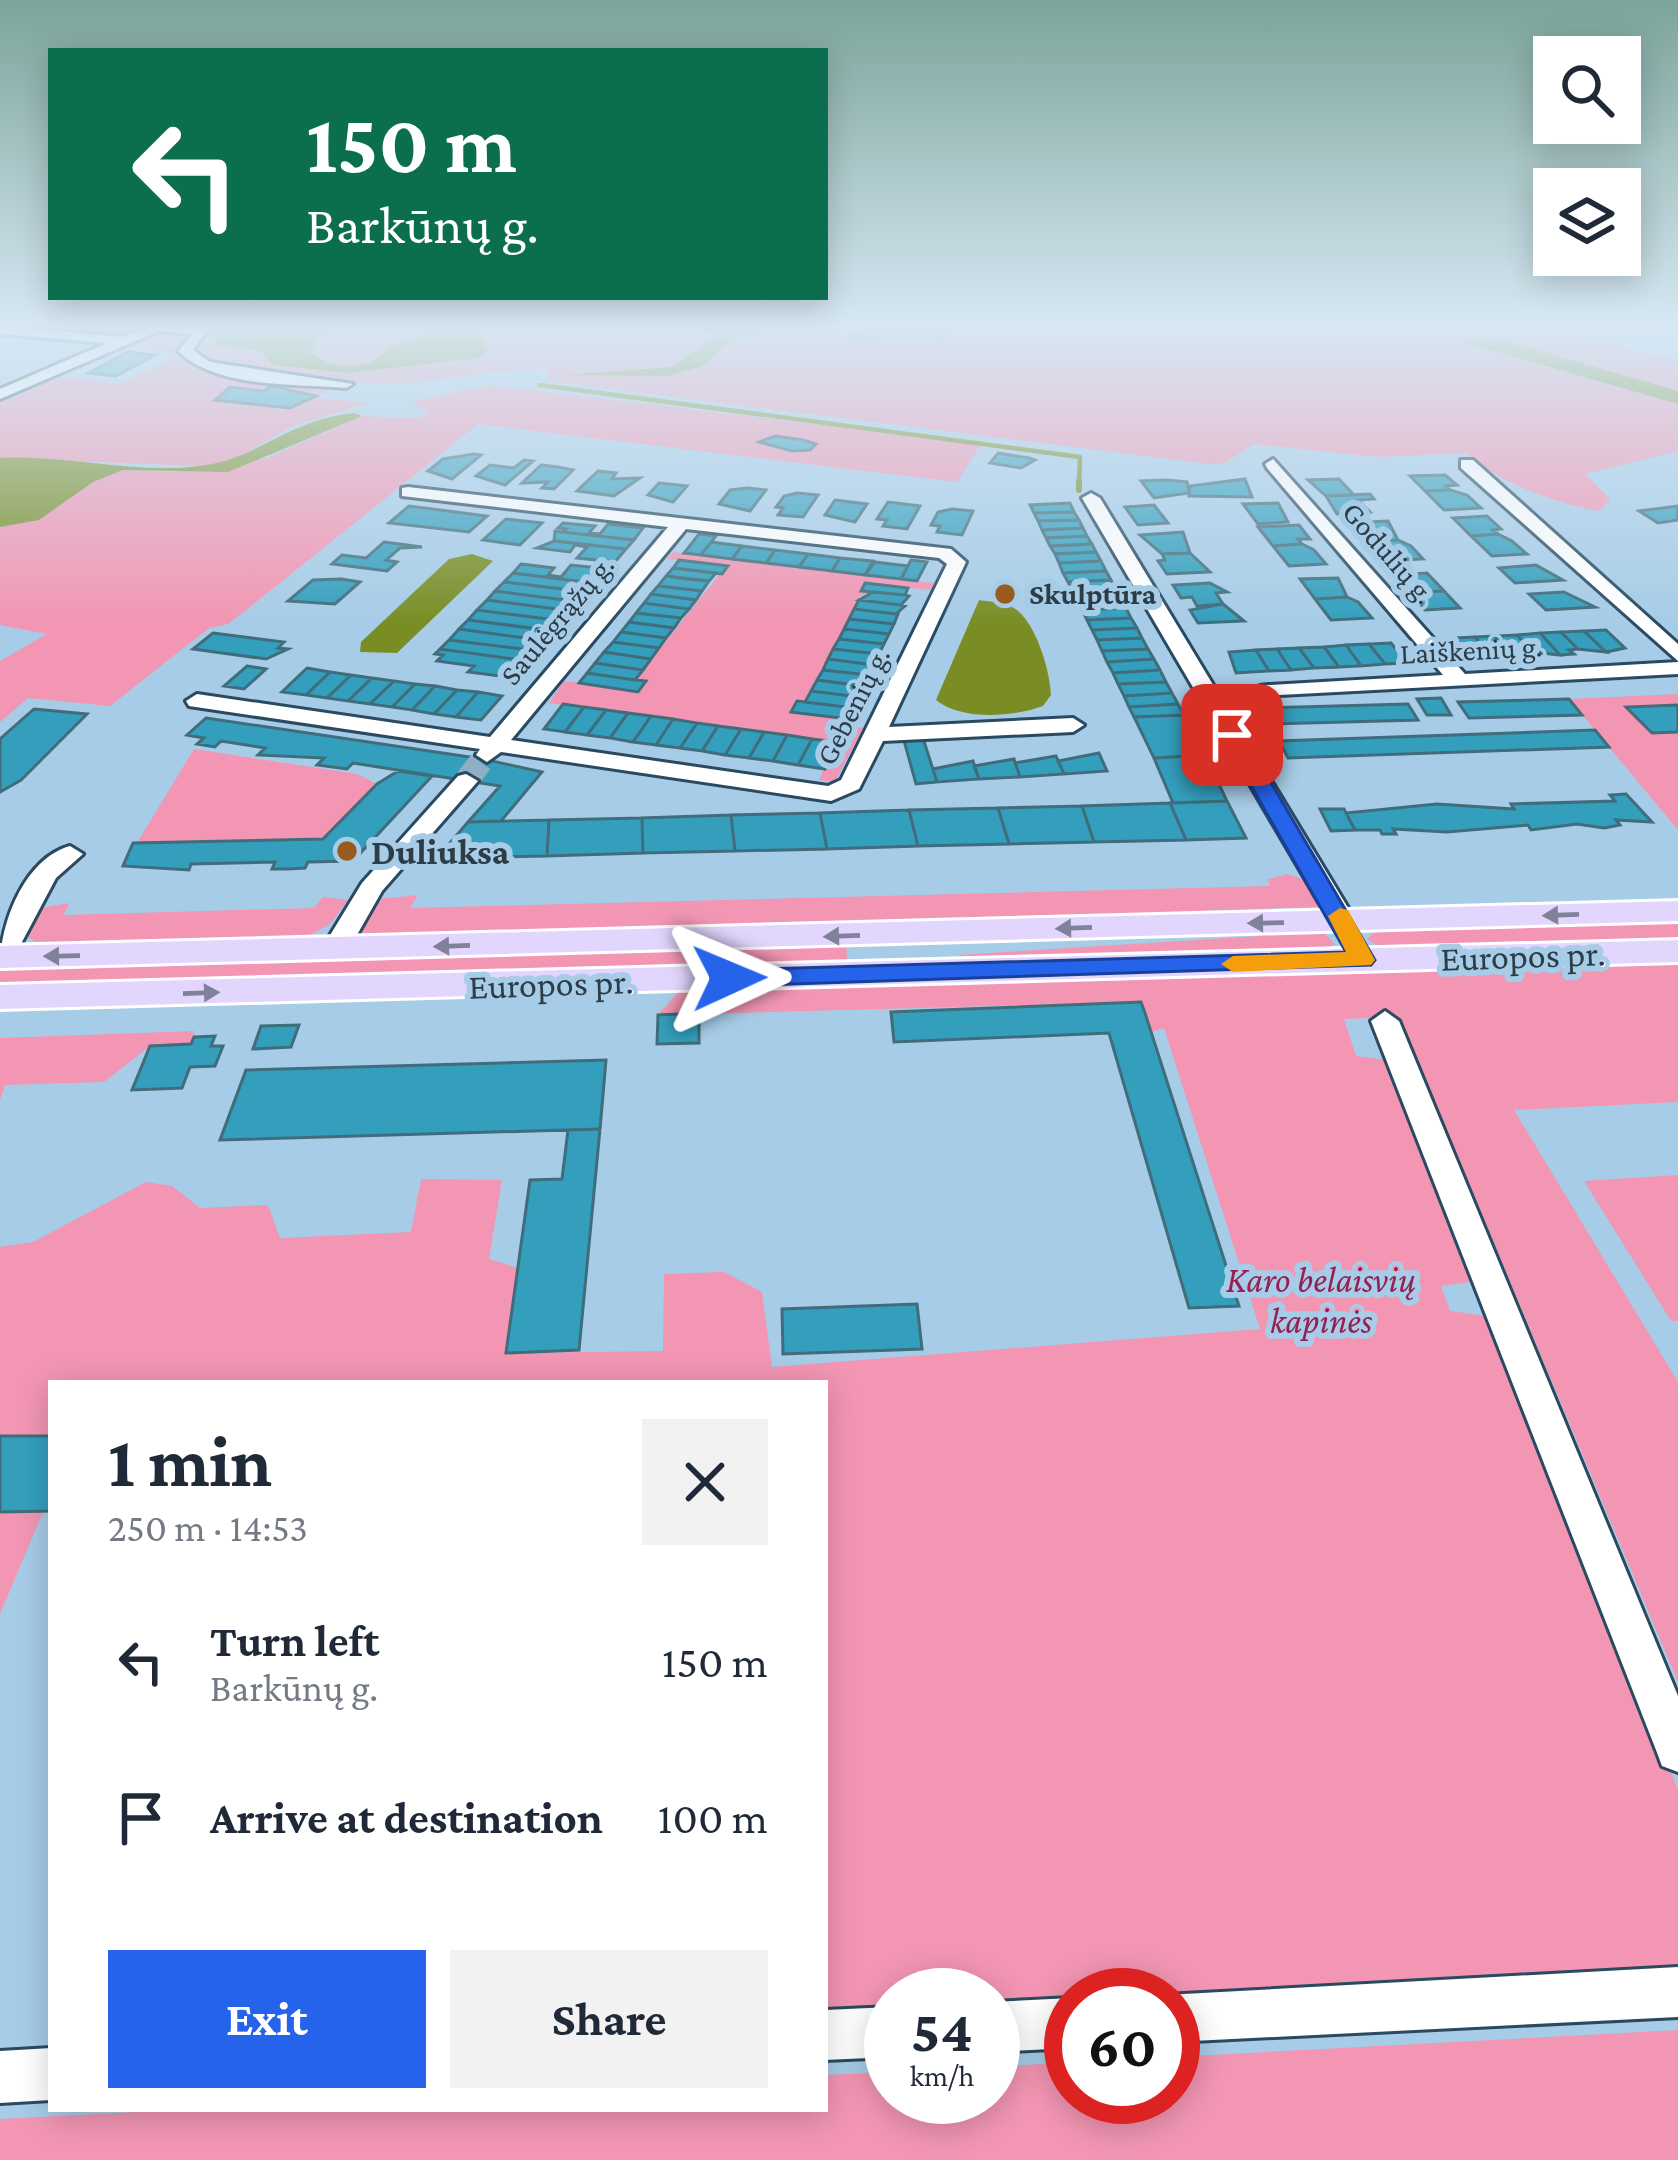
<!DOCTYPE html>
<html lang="en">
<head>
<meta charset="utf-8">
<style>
	:root { --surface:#fff; --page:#f2f2f3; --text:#1f2937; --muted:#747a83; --accent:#2563eb }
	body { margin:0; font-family:"Crimson Pro",serif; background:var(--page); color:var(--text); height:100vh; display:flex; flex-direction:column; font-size:45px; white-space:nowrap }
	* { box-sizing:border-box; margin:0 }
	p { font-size:39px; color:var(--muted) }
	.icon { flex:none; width:66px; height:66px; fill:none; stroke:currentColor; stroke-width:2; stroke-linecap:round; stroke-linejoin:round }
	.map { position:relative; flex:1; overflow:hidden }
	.sheet { position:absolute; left:48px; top:1380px; width:780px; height:732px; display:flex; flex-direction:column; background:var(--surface); border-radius:0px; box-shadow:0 6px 30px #0003 }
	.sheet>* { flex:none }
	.top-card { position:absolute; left:48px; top:48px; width:780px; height:252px; border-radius:0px; box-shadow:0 6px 30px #0003; background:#0b6e4f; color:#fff; overflow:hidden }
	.controls { position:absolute; left:1533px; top:36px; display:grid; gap:24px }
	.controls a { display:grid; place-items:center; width:108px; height:108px; border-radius:0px; background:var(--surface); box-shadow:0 6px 30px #0003; font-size:60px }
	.speed { position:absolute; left:864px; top:1968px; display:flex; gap:24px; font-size:60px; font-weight:700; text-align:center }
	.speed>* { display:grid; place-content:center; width:156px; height:156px; border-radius:50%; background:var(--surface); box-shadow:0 6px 30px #0003; line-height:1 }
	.speed small { font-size:30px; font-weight:400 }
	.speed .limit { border:18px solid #d22; background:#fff; color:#111 }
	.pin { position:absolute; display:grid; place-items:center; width:102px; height:102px; color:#fff; margin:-51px; border-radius:24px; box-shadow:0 6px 18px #0006 }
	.me { position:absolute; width:132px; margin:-66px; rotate:89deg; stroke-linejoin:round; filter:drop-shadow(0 0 9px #0008) }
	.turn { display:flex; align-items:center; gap:42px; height:252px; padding:0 60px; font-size:54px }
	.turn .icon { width:156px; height:156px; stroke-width:2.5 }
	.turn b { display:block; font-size:84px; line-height:102px }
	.round { display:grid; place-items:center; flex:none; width:126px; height:126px; border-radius:0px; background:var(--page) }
	.headline { display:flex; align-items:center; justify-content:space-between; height:204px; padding:0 60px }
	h1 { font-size:72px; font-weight:700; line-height:90px }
	.primary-button { display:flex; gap:24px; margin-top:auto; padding:24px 60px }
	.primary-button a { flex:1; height:138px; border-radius:0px; background:var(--accent); color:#fff; font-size:48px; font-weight:700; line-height:138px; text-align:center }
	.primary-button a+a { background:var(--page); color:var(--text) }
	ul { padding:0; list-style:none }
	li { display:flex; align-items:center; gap:36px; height:156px; padding:0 60px }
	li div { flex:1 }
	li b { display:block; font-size:45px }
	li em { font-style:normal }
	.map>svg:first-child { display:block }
</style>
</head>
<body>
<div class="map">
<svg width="1678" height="2160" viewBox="0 0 1678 2160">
	<rect width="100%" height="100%" fill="#a7cce7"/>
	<path fill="#f296b3" d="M14,322H1534L1678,361V451L1585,474L1610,499L1599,511C1556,503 1498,483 1466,453L1377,457L1254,444L1225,463L1209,464L547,381L546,369C492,368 440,383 385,383C347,383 308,377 270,374L333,385L317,398L369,403L290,427L234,460L199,466L0,458V397L50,375L120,384L179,355L103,339L116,331Z
		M490,385L981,444L957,482L478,424L250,607L228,624L209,628L110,706L28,698L0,722V661L47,634L0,625V527L39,520L93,482L123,470L172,472L264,459L362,416L419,418L428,411L410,402Z
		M673,552L934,583L930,590L865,583L871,596L861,595L805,702L792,712L848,719L845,726L863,728L835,782L819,780L836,742L549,703L564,681L638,691L645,682L635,680L726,566L667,559Z
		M1678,694V830L1569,699Z
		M194,749L357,774L377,784L323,839L137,843Z
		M1288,874L1311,882L1320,898L1317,907L381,939L364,935L361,929L379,899L418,895L410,908L1270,886L1268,879Z
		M323,897L348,900L330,924L305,938L41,946L28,937L40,908L69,903L64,915L314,908Z
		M1678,922V941L1383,949L1367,939L1376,931L1397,930Z
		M1323,932L1335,944L1321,952L967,960L958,955Z
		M846,945L848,965L0,988V968Z
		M1678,963V1102L1514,1110L1678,1382V1682L1399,1017L1344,1019L1356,1056L1387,1060L1477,1281L1441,1286L1450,1311L1487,1316L1678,1790V1965L993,2003V1995H891V2008L825,2012V1383H51V1436H0V1247L33,1242L146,1182L172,1186L200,1208L268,1205L280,1238L411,1232L421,1179L502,1180L489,1259L518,1268L507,1353L663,1351L664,1274L724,1272L762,1292L772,1367L1260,1329L1164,1028L1151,1032L1141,1002L658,1015L680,990Z
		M194,1031L191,1044L150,1046L104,1082L5,1085L0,1100V1038Z
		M1678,1175V1321H1671L1584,1181Z
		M0,1512H43L0,1614Z
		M1678,2030V2160H0V2119L195,2109H825V2075L891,2072V2097H993V2067L1071,2062V2097H1173V2057Z"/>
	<path fill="#798d24" d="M237,322H339L318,338L311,352C320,365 358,371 373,361C382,356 385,348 395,344C415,337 432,336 447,322H494L478,333L489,350L478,358L347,373L273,365L261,351L214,345L215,338Z
		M680,322H725L763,334L732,339L703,366L667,376L568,375L672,367L714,336L700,326L676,325Z
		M867,322H947L952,333L942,344L934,338L843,339Z
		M1469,337H1490L1678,391V404L1459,341Z
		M354,413L362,416L228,472L123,470L93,482L39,520L0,527V458C67,454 140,476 206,465C262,456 288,420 354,413Z
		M472,554L493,561L397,653L360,652L361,642L449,559Z
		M979,600C992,602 1008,602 1018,611C1037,627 1050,671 1051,695L1043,706C1013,717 962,721 936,700Z"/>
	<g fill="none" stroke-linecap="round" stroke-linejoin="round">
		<path stroke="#798d24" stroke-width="4.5" d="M540,385L1080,457L1079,484"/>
		<path stroke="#798d24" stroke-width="6" d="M1079,490V481"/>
	</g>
	<path fill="#349fbd" stroke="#3f6d7b" stroke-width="3" d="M128,352L155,355L116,376L89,373Z
		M271,386L316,396L290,408L215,400L230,387L263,391Z
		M775,436L803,440L816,444L810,450L792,451L759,442Z
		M998,453L1029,458L1035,460L1021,468L990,463Z
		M474,454L481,455L452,479L428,471L443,459Z
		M524,460L533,461L505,485L476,476L490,465L514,468Z
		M541,465L558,467L573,470L554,489L542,488L548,482L522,483Z
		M598,471L616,473L612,479L640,478L614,496L577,491Z
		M1445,475L1457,485L1446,486L1450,490L1425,491L1410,476Z
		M1245,479L1252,497L1189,496L1190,486Z
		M1339,479L1354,495L1326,496L1308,480Z
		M1167,480L1187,482L1189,493L1154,498L1141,481Z
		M659,483L687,486L673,502L648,495Z
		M730,490L747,488L766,490L750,511L719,504Z
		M1450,490L1467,495L1481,508L1444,510L1425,491Z
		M797,493L818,495L803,517L778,515L783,508L776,507L784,496Z
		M1370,494L1374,499L1358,500L1370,512L1337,514L1326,496Z
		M835,500L867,504L855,522L825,515Z
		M888,502L920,506L907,529L883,526L887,520L877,519Z
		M1070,503L1074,512L1034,513L1030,505Z
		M1278,503L1288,522L1258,524L1243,504Z
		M1154,505L1168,523L1138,525L1125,507Z
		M409,506L487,516L469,532L389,523Z
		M1678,506V520L1658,523L1639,511Z
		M952,509L973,511L962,535L937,532L940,526L931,525L938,512Z
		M1074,512L1079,520L1038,521L1034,513Z
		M1487,516L1501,529L1493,530L1498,534L1471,536L1453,518Z
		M506,519L542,523L520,545L483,540Z
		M1079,520L1083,528L1042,530L1038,521Z
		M1388,521L1398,540L1372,542L1347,523Z
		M563,523L595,526L589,533L600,534L608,524L643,528L634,540L562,532L566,529L558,528Z
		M1299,525L1310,539H1298L1302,544L1273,546L1258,527Z
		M1083,528L1087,536L1046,538L1042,530Z
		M555,531L562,532L634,540L626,549L554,541Z
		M1183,532L1190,553L1162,554L1140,535Z
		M699,534L716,536L701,555L684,553Z
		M1498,534L1512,541L1527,554L1492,556L1471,536Z
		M1087,536L1092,544L1050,546L1046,538Z
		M1398,540L1411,546L1423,559L1381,561L1369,547H1376L1372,542Z
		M554,541L626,549L615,562L577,558L587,547L575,545L570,552L537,548Z
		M384,542L422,547L400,548L386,560L397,562L387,571L332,564L342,555L366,558Z
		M711,542L742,546L732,559L701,555Z
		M1092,544L1096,552L1055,554L1050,546Z
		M1302,544L1314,550L1326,564L1289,566L1273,546Z
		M742,546L775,550L766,563L732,559Z
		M775,550L808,554L799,567L766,563Z
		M1096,552L1101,561L1059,563L1055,554Z
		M1190,553L1210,572L1167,574L1158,561L1165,560L1162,554Z
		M808,554L840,558L832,571L799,567Z
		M840,558L873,561L865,575L832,571Z
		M679,560L728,566L722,574L673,568Z
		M911,560L927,562L917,581L901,579Z
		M1101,561L1106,571L1063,573L1059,563Z
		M875,562L908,566L901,579L865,575Z
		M521,564L554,568L548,575L561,577L571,565L610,569L592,583L513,573Z
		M1536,565L1563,580L1515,583L1499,568Z
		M673,568L716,573L709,581L666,576Z
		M1106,571L1111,580L1068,582L1063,573Z
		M513,573L592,583H596L588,592L504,582Z
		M1427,573L1444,591L1418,592L1403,587L1391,575Z
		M666,576L686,579L709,581L702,591L658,586Z
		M1338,578L1347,597L1315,599L1300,579Z
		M341,579L360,582L335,604L288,601L313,580Z
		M1111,580L1116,589L1072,591L1068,582Z
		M504,582L588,592L580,602L495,591Z
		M865,583L908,588L905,595L861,591Z
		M1210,583L1227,592L1216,593L1223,604L1197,606L1192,597L1181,598L1173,585Z
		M658,586L702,591L696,600L651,594Z
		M1116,589L1121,598L1077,600L1072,591Z
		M495,591L580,602L572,611L487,600Z
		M1444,591L1460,608L1425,610L1414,598L1423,597L1418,592Z
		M873,592L905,595L909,596L901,605L859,600Z
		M1564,592L1595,607L1546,610L1529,594Z
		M651,594L696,600L689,609L644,603Z
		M1347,597L1358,602L1372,618L1331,620L1315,599Z
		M1121,598L1126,608L1082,610L1077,600Z
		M487,600L572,611L563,621L477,610Z
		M859,600L901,605L905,606L896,614L854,609Z
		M644,603L689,609L681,618L636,613Z
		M1223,604L1244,621L1198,623L1190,610Z
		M1126,608L1131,618L1087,620L1082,610Z
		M854,609L896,614H898L894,624L849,619Z
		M477,610L563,621L554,631L468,620Z
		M636,613L681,618L674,628L629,622Z
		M1131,618L1137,628L1092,630L1087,620Z
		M849,619L894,624L889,634L844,629Z
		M468,620L554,631L546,641L459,629Z
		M629,622L674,628L666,638L621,632Z
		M1137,628L1142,638L1097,640L1092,630Z
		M459,629L546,641L538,651L449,640Z
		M844,629L889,634L884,644L839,639Z
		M1606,630L1625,648L1606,652L1584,631Z
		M1584,631L1606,652L1578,649L1561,632Z
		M621,632L666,638L659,648L613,642Z
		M1561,632L1578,649L1569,650L1574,654L1560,655L1540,633Z
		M213,633L284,642L278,648L288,649L266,659L193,649Z
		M1540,633L1560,655L1533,652L1517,635Z
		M1517,635L1533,652H1524L1528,657H1515L1495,636Z
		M1495,636L1515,657L1492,656L1475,637Z
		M1475,637L1492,656L1471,660L1452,638Z
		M1142,638L1148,649L1102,651L1097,640Z
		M839,639L884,644L879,654L833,649Z
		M449,640L538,651L529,661L440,649Z
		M613,642L659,648L651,659L604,652Z
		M1391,643L1408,663L1385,664L1369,644Z
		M1369,644L1385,664L1361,666L1346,645Z
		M1346,645L1361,666L1339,667L1324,647Z
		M1324,647L1339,667L1314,668L1299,648Z
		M1299,648L1314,668L1291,670L1277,649Z
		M440,649L529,661L515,678L468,672L474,666L437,661L443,655L435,654Z
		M833,649L879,654L874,665L828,659Z
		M1148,649L1154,659L1107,662L1102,651Z
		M1277,649L1291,670L1269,671L1256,650Z
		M1256,650L1269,671L1236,673L1229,652Z
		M604,652L651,659L643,670L595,663Z
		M828,659L874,665L869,675L823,670Z
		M1154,659L1160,670L1113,673L1107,662Z
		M595,663L643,670L635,680L587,673Z
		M247,666L266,669L244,689L224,686Z
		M307,668L330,672L306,695L282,692Z
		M823,670L869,675L864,686L817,680Z
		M1160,670L1166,682L1118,684L1113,673Z
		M330,672L351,675L327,698L306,695Z
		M587,673L635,680L646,681L638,692L579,683Z
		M351,675L372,678L348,701L327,698Z
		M372,678L394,681L370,704L348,701Z
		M817,680L864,686L859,697L811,691Z
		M394,681L415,684L392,707L370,704Z
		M1166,682L1172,693L1124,696L1118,684Z
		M415,684L435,686L412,710L392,707Z
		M435,686L457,690L434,714L412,710Z
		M457,690L478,692L456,717L434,714Z
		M811,691L859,697L854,708L805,702Z
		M478,692L502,696L481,720L456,717Z
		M1172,693L1178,704L1129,707L1124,696Z
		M1441,698L1451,715H1427L1417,699Z
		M1569,699L1582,715L1469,718L1458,702Z
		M797,701L805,702L854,708L848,719L791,712Z
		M563,704L584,707L565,732L544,729Z
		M1178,704L1184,715L1134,717L1129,707Z
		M1408,704L1418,720L1270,724L1262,708Z
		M1678,705V732L1652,733L1626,707Z
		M584,707L606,710L587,735L565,732Z
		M34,709L87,714L21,780L0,792V739Z
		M606,710L628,713L610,738L587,735Z
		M628,713L651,716L633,742L610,738Z
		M1184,715L1205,755L1154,758L1134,717Z
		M651,716L673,719L656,745L633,742Z
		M206,718L483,759L542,772L501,821L468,822L500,786L353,763L347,769L317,765L324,758L258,755L265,748L221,741L215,747L197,744L204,738L187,735Z
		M673,719L697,723L680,748L656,745Z
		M697,723L718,726L702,751L680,748Z
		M718,726L741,729L725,755L702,751Z
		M741,729L764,732L749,758L725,755Z
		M1595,730L1609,747L1288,758L1279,741Z
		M764,732L787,735L773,761L749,758Z
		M787,735L812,739L798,765L773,761Z
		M922,735L937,782L916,784L903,737Z
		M812,739L838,742L825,769L798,765Z
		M1099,753L1107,771L1064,774L1058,761Z
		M1205,755L1227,801L1173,803L1154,758Z
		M1056,756L1064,774L1020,777L1015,763Z
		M1014,759L1020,777L979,779L974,766Z
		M973,761L979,779L937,782L933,769Z
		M398,771L432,776L353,861L308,862L305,868L288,869H272L275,862L191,864L189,870L123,866L133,843L323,839L377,784Z
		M1626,794L1652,822L1616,820L1620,825L1604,828L1577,824L1531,830L1528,825L1447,832L1393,829L1396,834H1382L1380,830H1355L1346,813L1437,804L1514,809L1511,804L1615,801L1610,795Z
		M1227,801L1246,838L1186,840L1170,803Z
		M1170,803L1186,840L1094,842L1082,806Z
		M1082,806L1094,842L1009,844L998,808Z
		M998,808L1009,844L918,846L909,810Z
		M1320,809H1344L1355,830L1331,831Z
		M909,810L918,846L827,849L820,813Z
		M820,813L827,849L735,851L731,815Z
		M731,815L735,851L643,853L642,818Z
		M642,818L643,853L547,856L549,820Z
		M549,820L547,856L437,858L468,822Z
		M1141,1002L1145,1013L1239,1306L1189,1308L1109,1033L894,1042L891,1012Z
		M699,1013V1043L657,1044L658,1015Z
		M299,1025L291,1047L253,1049L261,1026Z
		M215,1036L211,1046H223L215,1066L190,1067L182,1088L132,1090L150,1046L191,1044L194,1037Z
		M606,1060L600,1129L220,1140L246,1070Z
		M600,1129L579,1350L506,1353L530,1180L562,1179L568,1130Z
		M917,1304L922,1349L783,1354L782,1309Z
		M0,1436H51V1511L0,1512Z"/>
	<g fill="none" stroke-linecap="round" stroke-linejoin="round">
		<path stroke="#8fafc7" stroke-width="24" stroke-dasharray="24 12" stroke-linecap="butt" d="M466,781L483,759"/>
		<defs>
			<path id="minor" d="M157,323L209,328L193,350L210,362L353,384L346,388C293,383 218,389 178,351L193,334L159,331L0,399V389L107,343L0,334V326L122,337Z
				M1273,459L1465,674L1678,662V674L1260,696V686L1268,685L1443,675L1267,468L1265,464Z
				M1461,460H1473L1678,644V661L1461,468Z
				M408,487L951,549L966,562L889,727L1073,718L1084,725L1073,732L883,741L859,789L831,801L501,752L487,762L476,755L480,749L189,706L186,701L197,694L490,737L668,527L402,496V488ZM686,529L939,558L947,564L841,780L828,786L511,740Z
				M1091,493L1100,498L1356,921L1352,927L1343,929L1330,921L1082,498Z
				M466,774L478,781L382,891L345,956H325L321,950L362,883L458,776Z
				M70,846L83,854L56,878L14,957L0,966C0,924 24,859 70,846Z
				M1385,1011L1399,1021L1678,1696V1772L1662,1766L1656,1750L1371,1021Z
				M1678,1967V2017L1173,2042V1995H1165Z
				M1071,1998V2048L993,2052V2002Z
				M891,2007V2057L825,2060V2010Z
				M51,2048V2100L0,2103V2051Z"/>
			<path id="major" d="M1678,901V921L0,968V946Z
				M1678,940V962L0,1009V985Z"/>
		</defs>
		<use href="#minor" stroke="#294a60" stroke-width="6"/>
		<use href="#major" stroke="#fff" stroke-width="6"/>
		<use href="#minor" fill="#fff" fill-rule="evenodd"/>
		<use href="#major" fill="#e3d6fe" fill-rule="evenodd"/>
	</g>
	<defs><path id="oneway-solid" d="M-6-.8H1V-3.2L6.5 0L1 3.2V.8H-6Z" transform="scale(3)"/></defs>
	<g fill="#7f8299">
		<use href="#oneway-solid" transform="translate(1561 915) rotate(178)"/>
		<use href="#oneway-solid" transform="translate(1266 923) rotate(179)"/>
		<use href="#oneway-solid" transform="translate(1074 928) rotate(178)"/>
		<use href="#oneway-solid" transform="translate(842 936) rotate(178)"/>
		<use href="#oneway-solid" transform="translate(452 946) rotate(178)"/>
		<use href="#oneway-solid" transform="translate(62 956) rotate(179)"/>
		<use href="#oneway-solid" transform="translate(201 993) rotate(-2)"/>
	</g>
	<linearGradient id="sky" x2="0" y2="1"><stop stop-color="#7ba49a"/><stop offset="0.52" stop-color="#d7e8f4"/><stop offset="1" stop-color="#d7e8f4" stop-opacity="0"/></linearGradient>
	<rect width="1678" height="624" fill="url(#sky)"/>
	<path fill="#2563eb" stroke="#184099" stroke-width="3" d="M1232,729L1243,735L1375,960L1371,965L729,986L716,978L729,970L1346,952L1222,735Z"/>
	<path fill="#f59e0b" d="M1340,908L1348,910L1375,960L1371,965L1233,972L1221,964L1233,956L1346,952L1328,916Z"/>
	<g fill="#995b20" stroke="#a7cce7" stroke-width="4.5">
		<circle cx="1005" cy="594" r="12"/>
		<circle cx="347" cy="851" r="12"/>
	</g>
	<g text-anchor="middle" stroke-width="12" stroke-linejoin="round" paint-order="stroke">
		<g font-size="30" fill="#2d3d47" stroke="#a7cce7">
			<text transform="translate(1389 553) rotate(49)" y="10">Godulių g.</text>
			<text transform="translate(557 620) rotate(-50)" y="10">Saulėgrąžų g.</text>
			<text transform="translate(1471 650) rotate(-3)" y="10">Laiškenių g.</text>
			<text transform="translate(853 706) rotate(-63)" y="10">Gebenių g.</text>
		</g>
		<g font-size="30" font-weight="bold" fill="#2d3d47" stroke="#a7cce7" text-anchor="start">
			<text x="1029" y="604">Skulptūra</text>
		</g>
		<g font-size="36" font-weight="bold" fill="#2d3d47" stroke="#a7cce7" text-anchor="start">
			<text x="371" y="864">Duliuksa</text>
		</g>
		<g font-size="36" fill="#2d3d47" stroke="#a7cce7">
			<text transform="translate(1523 955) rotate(-2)" y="13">Europos pr.</text>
			<text transform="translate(551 983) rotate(-2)" y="13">Europos pr.</text>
		</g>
		<g font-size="36" font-style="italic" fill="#971f53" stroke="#a7cce7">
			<text x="1321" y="1292">Karo belaisvių<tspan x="1321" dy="41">kapinės</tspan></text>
		</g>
	</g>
</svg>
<div class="controls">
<a><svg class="icon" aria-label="search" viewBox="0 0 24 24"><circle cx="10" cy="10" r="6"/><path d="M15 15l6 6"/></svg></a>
<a><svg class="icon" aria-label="layers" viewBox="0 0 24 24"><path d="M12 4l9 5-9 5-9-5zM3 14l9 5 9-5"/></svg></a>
</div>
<div class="speed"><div>54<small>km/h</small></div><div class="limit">60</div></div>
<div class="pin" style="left:1232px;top:735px;background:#d93025"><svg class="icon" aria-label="arrive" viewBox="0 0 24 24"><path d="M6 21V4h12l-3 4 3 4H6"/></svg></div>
<svg class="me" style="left:729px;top:978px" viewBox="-20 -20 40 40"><path d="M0-17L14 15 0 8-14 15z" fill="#2563eb" stroke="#fff" stroke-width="4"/></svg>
<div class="top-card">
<div class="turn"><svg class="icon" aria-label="left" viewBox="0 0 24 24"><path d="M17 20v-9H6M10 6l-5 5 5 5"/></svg><div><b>150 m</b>Barkūnų g.</div></div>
</div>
<section class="sheet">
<div class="headline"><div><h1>1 min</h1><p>250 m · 14:53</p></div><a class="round"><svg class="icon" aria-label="close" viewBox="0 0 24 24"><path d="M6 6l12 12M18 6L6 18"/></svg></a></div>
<ul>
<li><svg class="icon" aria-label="left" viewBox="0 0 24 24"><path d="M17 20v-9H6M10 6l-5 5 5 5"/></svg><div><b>Turn left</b><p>Barkūnų g.</p></div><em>150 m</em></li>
<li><svg class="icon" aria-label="arrive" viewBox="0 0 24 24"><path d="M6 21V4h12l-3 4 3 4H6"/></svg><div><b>Arrive at destination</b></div><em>100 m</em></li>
</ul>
<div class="primary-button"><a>Exit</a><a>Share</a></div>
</section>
</div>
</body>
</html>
